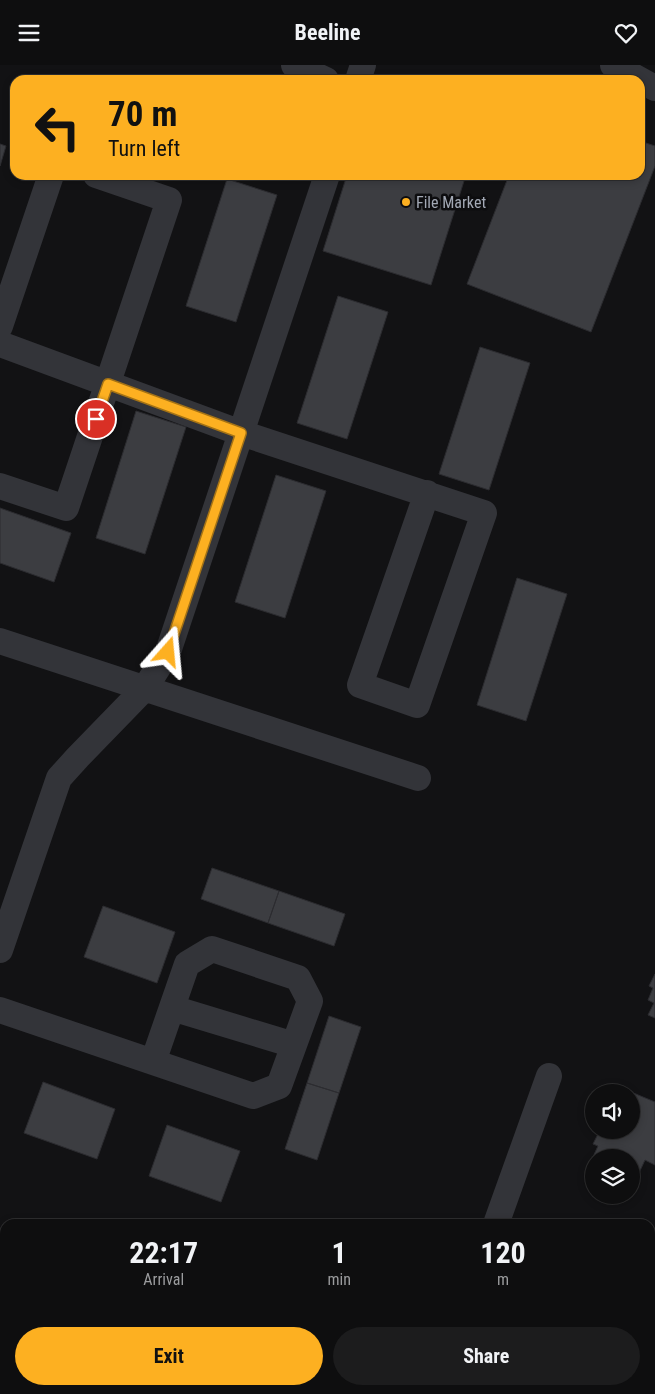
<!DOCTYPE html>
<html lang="en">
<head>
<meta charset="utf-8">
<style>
	:root { --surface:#0e0e0f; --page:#1c1c1d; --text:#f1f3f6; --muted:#9b9c9e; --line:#2e2e2f; --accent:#fdb021 }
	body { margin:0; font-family:"Roboto Condensed",sans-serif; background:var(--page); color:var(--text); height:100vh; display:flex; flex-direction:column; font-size:19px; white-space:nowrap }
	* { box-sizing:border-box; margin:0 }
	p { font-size:16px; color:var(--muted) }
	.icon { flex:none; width:28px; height:28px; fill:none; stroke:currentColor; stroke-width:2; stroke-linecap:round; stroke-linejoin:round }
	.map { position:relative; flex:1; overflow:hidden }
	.side { position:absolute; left:0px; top:1154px; width:655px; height:176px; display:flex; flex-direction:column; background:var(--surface); border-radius:15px 15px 0 0; box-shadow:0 2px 8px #0003,0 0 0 1px var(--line) }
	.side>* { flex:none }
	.banner { position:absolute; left:10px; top:10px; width:635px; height:105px; border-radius:15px; box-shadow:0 2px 8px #0003,0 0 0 1px var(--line); background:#fdb021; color:#111; overflow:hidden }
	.buttons { position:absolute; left:585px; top:1019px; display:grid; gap:10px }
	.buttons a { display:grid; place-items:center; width:55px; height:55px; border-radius:50%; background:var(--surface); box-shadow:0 2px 8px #0003,0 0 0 1px var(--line); font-size:25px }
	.pin { position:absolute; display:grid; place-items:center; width:42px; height:42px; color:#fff; margin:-21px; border:2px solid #fff; border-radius:50%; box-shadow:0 1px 5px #0007 }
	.me { position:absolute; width:55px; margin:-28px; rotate:18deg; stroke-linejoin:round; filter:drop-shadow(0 0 4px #0008) }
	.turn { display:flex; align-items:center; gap:18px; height:105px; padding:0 15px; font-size:22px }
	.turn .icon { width:65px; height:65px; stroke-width:2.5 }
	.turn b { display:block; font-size:35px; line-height:42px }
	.eta { display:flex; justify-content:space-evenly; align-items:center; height:85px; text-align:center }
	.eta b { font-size:30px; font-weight:700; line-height:35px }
	.button { display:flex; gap:10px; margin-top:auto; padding:10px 15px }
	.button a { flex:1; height:58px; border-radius:30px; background:var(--accent); color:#111; font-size:20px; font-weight:700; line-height:58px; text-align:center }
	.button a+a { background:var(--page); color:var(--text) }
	header { display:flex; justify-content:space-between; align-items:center; height:65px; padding:0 15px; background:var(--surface); font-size:22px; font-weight:700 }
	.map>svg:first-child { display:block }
</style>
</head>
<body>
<header><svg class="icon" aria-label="menu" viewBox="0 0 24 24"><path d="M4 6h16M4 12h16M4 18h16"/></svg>Beeline<svg class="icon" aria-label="heart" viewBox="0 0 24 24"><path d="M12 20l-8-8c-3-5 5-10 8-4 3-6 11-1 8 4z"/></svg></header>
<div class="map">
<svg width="655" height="1329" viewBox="0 0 655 1329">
	<rect width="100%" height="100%" fill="#121214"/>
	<path fill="#3c3d41" stroke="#2c2c30" d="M640,76L655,81V101L591,267L467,219L509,110H640Z
		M0,79L6,81L0,101Z
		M347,110H446L464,116L431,220L323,186Z
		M227,114L277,130L236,257L186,241Z
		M338,231L388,247L347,374L297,358Z
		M480,282L530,298L489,425L439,409Z
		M136,346L186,362L145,489L96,473Z
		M276,410L326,426L285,553L235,537Z
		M0,443L71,468L54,517L0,498Z
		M517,513L567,529L526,656L477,640Z
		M212,803L279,826L268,858L201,834Z
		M279,826L345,849L334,881L268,858Z
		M103,841L175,867L157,918L84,892Z
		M655,909V953L648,950L654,938L648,935L653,923L649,921Z
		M329,951L361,962L339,1028L307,1018Z
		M43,1017L115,1044L97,1094L24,1068Z
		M307,1018L339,1028L317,1095L285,1084Z
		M631,1027L655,1037V1100L645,1095L638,1110L631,1107V1092H594V1095L592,1094L598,1081L593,1079L600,1065H631Z
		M167,1060L240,1086L221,1137L149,1111Z"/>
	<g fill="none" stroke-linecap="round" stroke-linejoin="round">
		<path stroke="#333439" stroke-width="26" d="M294,0L326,15
			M613,0L655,23
			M358,15L363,0
			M0,261L51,110
			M0,279L241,368L484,448L417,640L360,620L427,428
			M0,421L66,443L169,135L96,110
			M0,576L418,713
			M0,885L59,713L78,692L145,623L168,587L327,110
			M172,943L294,980
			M0,945L253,1031L279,1021L310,936L298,913L212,884L187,899L153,997
			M496,1159L549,1011
			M600,1325L612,1329"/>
	</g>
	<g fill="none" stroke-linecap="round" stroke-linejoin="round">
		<defs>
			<path id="route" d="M96,354L108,319L241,368L168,587"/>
		</defs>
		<use href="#route" stroke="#a47215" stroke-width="12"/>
		<use href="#route" stroke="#fdb021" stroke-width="9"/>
	</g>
	<circle fill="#fdb021" stroke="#0d0d0f" stroke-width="2" cx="406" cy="137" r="5"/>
	<g text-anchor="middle" stroke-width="5" stroke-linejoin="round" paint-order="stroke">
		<g font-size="16" fill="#a3a9b5" stroke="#0d0d0f" text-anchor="start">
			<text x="416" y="143">File Market</text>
		</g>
	</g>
</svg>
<div class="buttons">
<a><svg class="icon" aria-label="sound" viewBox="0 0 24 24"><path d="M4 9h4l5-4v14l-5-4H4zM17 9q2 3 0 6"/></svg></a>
<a><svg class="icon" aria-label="layers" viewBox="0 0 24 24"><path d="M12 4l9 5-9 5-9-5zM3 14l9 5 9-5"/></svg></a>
</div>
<div class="pin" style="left:96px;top:354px;background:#d93025"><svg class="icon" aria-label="arrive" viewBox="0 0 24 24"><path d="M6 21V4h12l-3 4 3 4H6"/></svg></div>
<svg class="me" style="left:168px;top:587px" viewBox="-20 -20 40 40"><path d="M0-17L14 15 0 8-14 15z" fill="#fdb021" stroke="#fff" stroke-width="4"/></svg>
<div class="banner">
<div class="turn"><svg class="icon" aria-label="left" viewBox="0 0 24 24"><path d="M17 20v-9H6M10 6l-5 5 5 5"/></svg><div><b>70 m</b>Turn left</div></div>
</div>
<section class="side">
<div class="eta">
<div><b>22:17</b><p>Arrival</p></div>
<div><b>1</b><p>min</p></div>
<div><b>120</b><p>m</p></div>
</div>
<div class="button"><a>Exit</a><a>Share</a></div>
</section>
</div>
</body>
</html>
